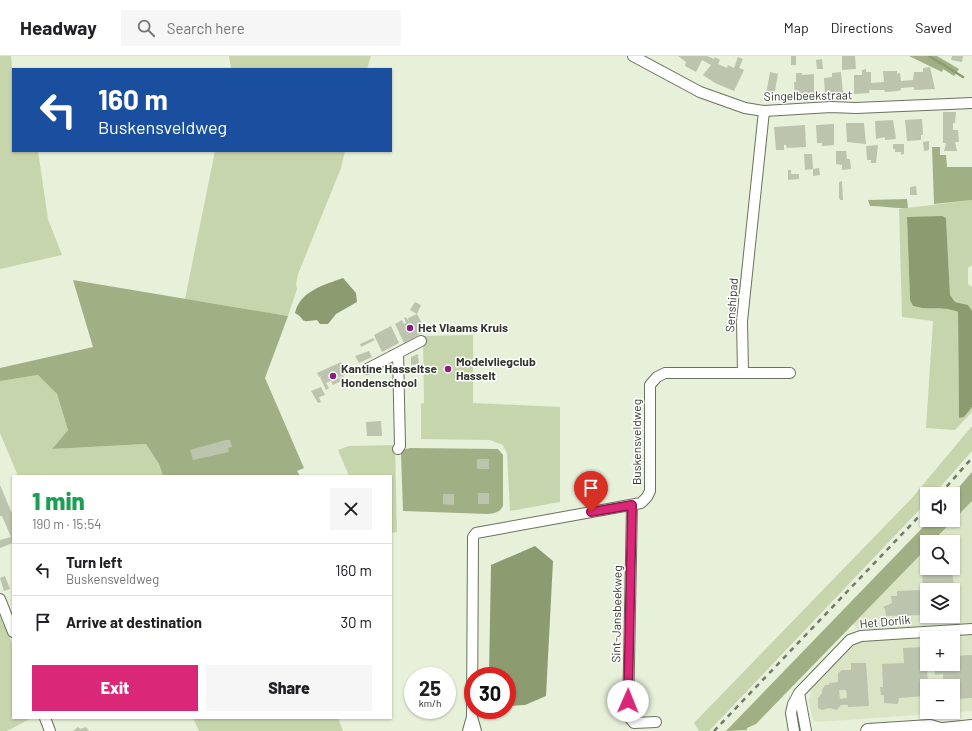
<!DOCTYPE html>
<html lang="en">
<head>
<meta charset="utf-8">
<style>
	:root { --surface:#fff; --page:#f6f6f6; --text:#202124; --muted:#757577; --line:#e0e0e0; --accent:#db2777 }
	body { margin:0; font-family:Barlow,sans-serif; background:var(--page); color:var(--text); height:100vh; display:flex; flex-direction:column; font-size:15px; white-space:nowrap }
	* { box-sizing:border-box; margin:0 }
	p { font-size:13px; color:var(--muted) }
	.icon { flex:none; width:22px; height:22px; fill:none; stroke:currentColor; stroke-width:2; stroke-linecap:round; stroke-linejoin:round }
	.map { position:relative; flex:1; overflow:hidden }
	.sheet { position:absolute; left:12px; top:419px; width:380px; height:244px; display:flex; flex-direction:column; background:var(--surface); border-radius:0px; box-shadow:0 1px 3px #0004 }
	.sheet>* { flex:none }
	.banner { position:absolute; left:12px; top:12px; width:380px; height:84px; border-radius:0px; box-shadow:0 1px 3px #0004; background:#1a4fa0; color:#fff; overflow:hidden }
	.controls { position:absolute; left:920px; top:431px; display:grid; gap:8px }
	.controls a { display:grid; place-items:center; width:40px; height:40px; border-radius:0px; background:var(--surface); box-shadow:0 1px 3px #0004; font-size:20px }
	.speed { position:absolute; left:404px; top:611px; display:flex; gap:8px; font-size:20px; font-weight:700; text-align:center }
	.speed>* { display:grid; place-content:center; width:52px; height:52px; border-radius:50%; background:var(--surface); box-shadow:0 1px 3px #0004; line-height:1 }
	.speed small { font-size:10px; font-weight:400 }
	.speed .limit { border:6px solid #d22; background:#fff; color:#111 }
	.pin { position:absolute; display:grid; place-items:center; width:34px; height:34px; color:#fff; margin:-41px -17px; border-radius:50% 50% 50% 0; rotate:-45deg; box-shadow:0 0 4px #0007 }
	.pin .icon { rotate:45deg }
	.me { position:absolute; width:44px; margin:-22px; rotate:1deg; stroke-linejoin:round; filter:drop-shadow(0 0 3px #0008) }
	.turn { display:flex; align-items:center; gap:14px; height:84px; padding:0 20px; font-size:18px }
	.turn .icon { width:52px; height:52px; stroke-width:2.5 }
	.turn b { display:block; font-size:28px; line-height:34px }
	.round { display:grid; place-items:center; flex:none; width:42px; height:42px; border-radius:0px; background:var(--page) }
	.headline { display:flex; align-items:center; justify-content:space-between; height:68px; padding:0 20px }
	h1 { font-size:24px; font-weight:800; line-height:30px; color:#1e9e55 }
	.primary-button { display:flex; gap:8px; margin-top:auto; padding:8px 20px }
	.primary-button a { flex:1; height:46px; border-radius:0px; background:var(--accent); color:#fff; font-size:16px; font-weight:800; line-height:46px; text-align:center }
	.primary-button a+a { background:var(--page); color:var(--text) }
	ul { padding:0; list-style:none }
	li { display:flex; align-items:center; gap:12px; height:52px; padding:0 20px; border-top:1px solid var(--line) }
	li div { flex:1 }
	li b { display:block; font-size:15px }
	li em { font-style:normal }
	header { display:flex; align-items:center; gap:24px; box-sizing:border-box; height:56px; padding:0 20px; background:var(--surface); border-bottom:1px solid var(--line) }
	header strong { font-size:19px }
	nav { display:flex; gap:22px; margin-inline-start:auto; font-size:14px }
	.search { width:280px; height:36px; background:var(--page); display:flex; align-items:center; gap:10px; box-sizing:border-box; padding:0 14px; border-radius:0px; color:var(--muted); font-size:15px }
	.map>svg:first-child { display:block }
</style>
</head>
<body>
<header>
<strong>Headway</strong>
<div class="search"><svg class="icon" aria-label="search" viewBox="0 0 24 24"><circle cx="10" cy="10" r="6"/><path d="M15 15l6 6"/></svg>Search here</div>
<nav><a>Map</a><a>Directions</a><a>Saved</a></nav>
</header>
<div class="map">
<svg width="972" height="675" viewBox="0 0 972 675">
	<rect width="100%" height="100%" fill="#e7f0d9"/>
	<path fill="#dae5c6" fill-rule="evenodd" d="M972,445V568L859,574L853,568L927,492V512H953V486H932ZM927,534H953V560H927Z
		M972,577V655L818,666L813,664L809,645L813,626L856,585ZM927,582H953V608H927ZM927,630H953V656H927Z"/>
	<path fill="#c7d5ac" d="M0,0H11L13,22V95H38L48,163L62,199L0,213Z
		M229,0H371L367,13H231Z
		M215,95H345L341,112L298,218L296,228L297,233L288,260L185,243Z
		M972,144V209L968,212V228L972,231V255L968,249L955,246L950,239L946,163L942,160L907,162L910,244L913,250L919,252H946L958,256L959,362L964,361L972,351V356L955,374L926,372L933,265L902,261L899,153Z
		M473,279V347L560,351V446L510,455L507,398L503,389L490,384L421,383V348L424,347L423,280Z
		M38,319L57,338L68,374L52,393L146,388L159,408L163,420H18L0,377V325Z
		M972,370V395L934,438H927V446L924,449L709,675H699L694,667L911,443Z
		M395,389L397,476L391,477V420H349L338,394L349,390Z
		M0,556L13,590V662H32L7,675H0Z
		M193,662H338L343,675H199Z"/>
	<path fill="#a1af85" d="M909,0H937L959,13L954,20L943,13L942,16Z
		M932,91H940V99H946L947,111H972V144L934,148Z
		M907,143L908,152C895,153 883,150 870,150L868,144Z
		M73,224L288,260L265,322L304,412L297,415L300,420H163L159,408L146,388L52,393L68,374L57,338L38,319L0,325V312L93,291Z
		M410,392L498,393L503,399V450C499,457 495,457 488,458L403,455L401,398L403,394Z
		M972,416V445L932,486H927V492L756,668L747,672V674L726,675L930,464H953V438Z"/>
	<path fill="#8d9b71" d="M942,160L946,162L950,239L955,246L968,249L972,255V351L964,361L959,362L958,256C940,249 929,255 913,250L910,244L907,161Z
		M343,222L356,237L357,246L336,258L328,268H320L317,264C296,267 308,264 295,257C300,235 324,229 343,222Z
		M535,490L553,505L546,640L525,649L507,650V620H489L491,509Z"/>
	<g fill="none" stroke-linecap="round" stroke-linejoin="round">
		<path stroke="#8d9b71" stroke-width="2.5" d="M929,0L963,21"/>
	</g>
	<path fill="#bcc4ad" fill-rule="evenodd" d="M678,0H707L714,3L715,1L720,4L718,8L727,12L728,9L734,12L738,1L743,3L739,12L744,14L734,35L715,27L703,19L711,9L702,4L696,16L685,10L686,6Z
		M791,0H796V9H791Z
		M842,0H855L856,13L842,14Z
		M952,0H963L962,6L951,4Z
		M822,3L823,13H817L816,4Z
		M930,11L935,33L914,34V31L901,32V34L898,35L885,36L884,34H871L870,33L869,37L854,38V19H862V14L866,13V16H871V27L884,26L883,15H897V18L900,17L901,25L913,24L914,16H923V12Z
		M770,16L778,18L774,40L766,38Z
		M841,16L843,37L825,38L824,22L832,21V17Z
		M796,17H802V19L814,18V39L795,41L794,26H796Z
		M943,56H956L955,67H953V74H958L959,86H955L957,95H944L946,87H943Z
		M922,63L923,79H921V84L907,85L905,64Z
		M893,64L896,83L885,84V81L876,83L875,65Z
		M846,67H864L866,88L847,86Z
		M834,68V89L822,90V87H817L816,69Z
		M805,69L806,91L787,92L786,89H784V94H776L774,71Z
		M929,85V94L924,95L923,86Z
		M893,88H904V98L901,99V96H895V93H893Z
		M878,89L876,107H871V104H867L866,90Z
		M836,95H846L847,103H850L851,113L842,114V109L836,108Z
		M804,98H812L813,113L819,112L820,119L813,120V113L805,114Z
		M788,114H791V118H799V123L788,124Z
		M842,125L843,144H840L839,142V126Z
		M916,130L917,139H910V131Z
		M415,246L421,249L417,258L410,254Z
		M417,258L426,275L404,287L395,268L402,264L404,268L406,267L404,262L406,261L409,266L408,262Z
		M391,270L399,287L382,296L374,279Z
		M373,282L375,284L361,291L360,288Z
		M369,295L372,301L359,307L355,300Z
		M418,298L419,308L411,309V301Z
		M341,306L346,318L326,327L329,332L326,334L320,321L325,318L319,321L317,317Z
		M343,320L345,323L333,329L331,326Z
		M321,331L325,339L319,341L321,346L318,347L311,335Z
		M381,365L382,380H367L366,366Z
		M226,384H230L232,391L228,392L229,396L193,404L190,394Z
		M477,403H489V413H477Z
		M0,429L13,460V487L0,492V484L11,481L2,460H0Z
		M478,437H489V448H478Z
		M443,438H454V449L443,448Z
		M922,511L952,512L954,532H956L957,557H953V534H927V559L886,560L885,553L883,551L892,547L891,540H897V535L923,534Z
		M5,520L10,533L4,535L0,522Z
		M926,591L928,630L927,636H925V640L899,642L898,648L884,647V639H881L880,631H883L882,608L904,607L903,592Z
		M972,599V642L953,643V630H943V618L935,619L934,608H953V600Z
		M851,607H866L869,650L848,651V649H841L837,654L829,652L822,654L818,652V642L822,637V634L825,629H829V627L838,626V617L842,614H851ZM839,634H846L847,642L840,643Z
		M78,671L80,673L86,671L89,675H73Z"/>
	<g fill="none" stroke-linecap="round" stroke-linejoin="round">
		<defs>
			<path id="street" d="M633,0L700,36L745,52L764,55L831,51L856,52L972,47
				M398,297L421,285
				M367,313L398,297L400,390L398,393
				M743,316L742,265L764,55
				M632,449L628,660L634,667L656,666
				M0,543L13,576
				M799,637L806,675
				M45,662L50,675
				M468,675L472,661
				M476,675L472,661L473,481L476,477L641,447L647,441L650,435V329L657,321L665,317H790
				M794,675L791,657L793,648L799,637L850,584L861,580L972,573"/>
			<path id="secondary" d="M868,675L930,671L940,674
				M934,675L972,671"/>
		</defs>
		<use href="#street" stroke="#6b725e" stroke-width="12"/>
		<use href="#secondary" stroke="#6b725e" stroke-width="16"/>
		<use href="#street" stroke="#fff" stroke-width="10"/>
		<use href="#secondary" stroke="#fff" stroke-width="14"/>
		<path stroke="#72786a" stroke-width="2.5" stroke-dasharray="5 5" stroke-linecap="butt" d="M940,438L972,402
			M714,675L927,452"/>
	</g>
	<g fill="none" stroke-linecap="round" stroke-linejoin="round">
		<defs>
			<path id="route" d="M591,456L632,449L628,645"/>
		</defs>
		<use href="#route" stroke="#8e194d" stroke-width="10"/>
		<use href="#route" stroke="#db2777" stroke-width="7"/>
	</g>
	<g fill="#8d1e81" stroke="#fff" stroke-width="1.5">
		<circle cx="410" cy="272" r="4"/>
		<circle cx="448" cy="313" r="4"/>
		<circle cx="333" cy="320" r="4"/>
	</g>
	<g text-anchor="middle" stroke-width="3" stroke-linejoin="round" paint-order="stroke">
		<g font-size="12" fill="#33362d" stroke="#fff">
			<text transform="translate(808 40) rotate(-1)" y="4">Singelbeekstraat</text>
			<text transform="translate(732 249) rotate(-86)" y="4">Senshipad</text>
			<text transform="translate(637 386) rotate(-90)" y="4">Buskensveldweg</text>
			<text transform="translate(617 558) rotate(-89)" y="4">Sint-Jansbeekweg</text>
			<text transform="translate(885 566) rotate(-5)" y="4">Het Dorlik</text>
		</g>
		<g font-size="12" font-weight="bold" fill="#33362d" stroke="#fff" text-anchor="start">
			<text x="418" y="276">Het Vlaams Kruis</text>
			<text x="456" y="310">Modelvliegclub<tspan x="456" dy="14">Hasselt</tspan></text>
			<text x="341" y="317">Kantine Hasseltse<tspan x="341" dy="14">Hondenschool</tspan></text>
		</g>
	</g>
</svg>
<div class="controls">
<a><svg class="icon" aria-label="sound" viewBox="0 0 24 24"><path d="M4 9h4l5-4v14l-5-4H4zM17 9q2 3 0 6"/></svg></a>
<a><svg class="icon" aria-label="search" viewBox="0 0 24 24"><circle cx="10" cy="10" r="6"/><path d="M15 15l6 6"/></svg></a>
<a><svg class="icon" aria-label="layers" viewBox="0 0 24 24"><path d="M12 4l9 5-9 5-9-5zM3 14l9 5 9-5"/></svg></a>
<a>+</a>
<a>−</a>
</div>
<div class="speed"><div>25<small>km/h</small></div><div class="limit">30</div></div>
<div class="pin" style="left:591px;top:456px;background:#d93025"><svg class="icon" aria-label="arrive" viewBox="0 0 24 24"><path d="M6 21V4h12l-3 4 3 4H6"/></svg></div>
<svg class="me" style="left:628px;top:645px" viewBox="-20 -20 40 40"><circle r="19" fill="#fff"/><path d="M0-13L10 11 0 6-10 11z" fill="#db2777"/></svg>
<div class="banner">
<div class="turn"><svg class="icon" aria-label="left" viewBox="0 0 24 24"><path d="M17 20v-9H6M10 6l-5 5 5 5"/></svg><div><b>160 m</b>Buskensveldweg</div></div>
</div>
<section class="sheet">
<div class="headline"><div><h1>1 min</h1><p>190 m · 15:54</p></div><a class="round"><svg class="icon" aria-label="close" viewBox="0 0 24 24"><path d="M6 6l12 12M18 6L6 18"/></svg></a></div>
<ul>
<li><svg class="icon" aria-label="left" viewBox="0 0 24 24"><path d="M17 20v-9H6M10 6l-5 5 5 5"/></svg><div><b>Turn left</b><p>Buskensveldweg</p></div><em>160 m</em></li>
<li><svg class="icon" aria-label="arrive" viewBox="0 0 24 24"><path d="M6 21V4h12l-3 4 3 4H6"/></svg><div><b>Arrive at destination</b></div><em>30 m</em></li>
</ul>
<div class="primary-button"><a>Exit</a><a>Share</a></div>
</section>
</div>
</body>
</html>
